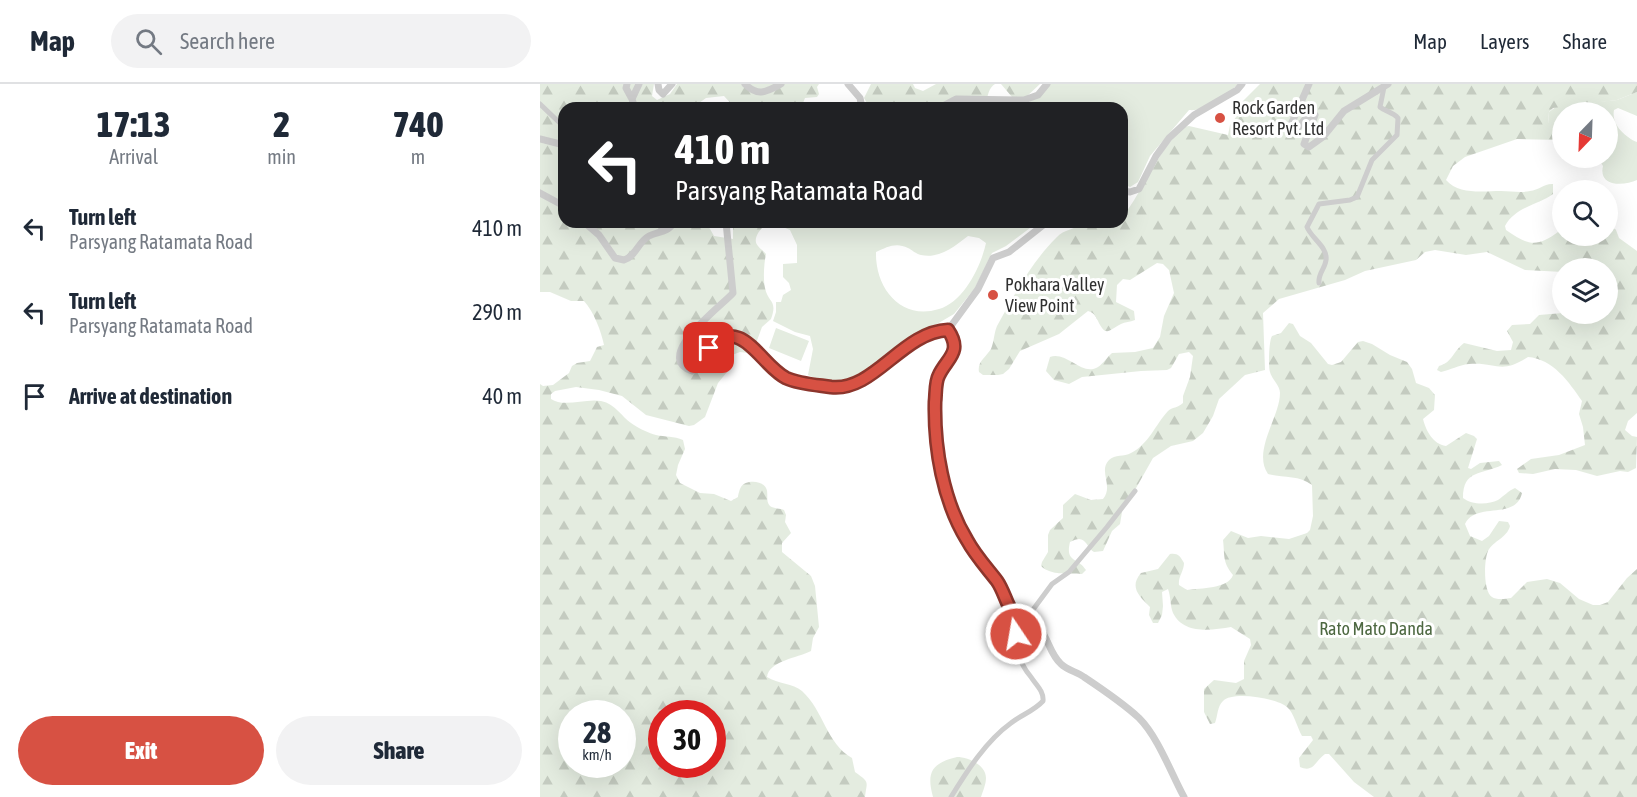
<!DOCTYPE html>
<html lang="en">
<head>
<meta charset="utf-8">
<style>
	:root { --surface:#fff; --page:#f2f2f3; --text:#1f2937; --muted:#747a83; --line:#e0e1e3; --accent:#d75143 }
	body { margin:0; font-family:"Asap Condensed",sans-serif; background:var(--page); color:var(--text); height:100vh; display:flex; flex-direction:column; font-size:22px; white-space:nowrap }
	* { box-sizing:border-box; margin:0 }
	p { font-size:20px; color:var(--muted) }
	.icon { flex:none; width:33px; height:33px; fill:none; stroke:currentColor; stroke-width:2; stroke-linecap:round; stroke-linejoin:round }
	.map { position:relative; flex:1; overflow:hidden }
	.panel { display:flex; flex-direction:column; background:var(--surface); width:540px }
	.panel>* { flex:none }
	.hud { position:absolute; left:18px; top:18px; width:570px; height:126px; border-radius:18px; box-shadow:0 6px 24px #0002; background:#202124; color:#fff; overflow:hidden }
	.needle { width:39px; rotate:203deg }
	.tools { position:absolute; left:1012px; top:18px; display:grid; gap:12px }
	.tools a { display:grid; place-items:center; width:66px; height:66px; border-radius:50%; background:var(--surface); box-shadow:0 6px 24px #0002; font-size:30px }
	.speed { position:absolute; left:18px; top:616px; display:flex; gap:12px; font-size:30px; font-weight:700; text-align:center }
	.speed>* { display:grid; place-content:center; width:78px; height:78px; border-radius:50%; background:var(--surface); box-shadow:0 6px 24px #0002; line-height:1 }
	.speed small { font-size:15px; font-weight:400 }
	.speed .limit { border:9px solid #d22; background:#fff; color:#111 }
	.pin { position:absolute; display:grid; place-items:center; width:51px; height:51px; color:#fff; margin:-26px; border-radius:12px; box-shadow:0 3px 9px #0006 }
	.me { position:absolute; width:66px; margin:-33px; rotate:348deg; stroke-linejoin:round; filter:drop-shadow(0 0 4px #0008) }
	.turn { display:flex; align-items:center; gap:21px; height:126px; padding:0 18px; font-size:27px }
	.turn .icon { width:78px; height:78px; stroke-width:2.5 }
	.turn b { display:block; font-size:42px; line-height:51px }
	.eta { display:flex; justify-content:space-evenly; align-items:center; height:102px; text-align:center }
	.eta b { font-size:36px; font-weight:800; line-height:42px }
	.button { display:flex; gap:12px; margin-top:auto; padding:12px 18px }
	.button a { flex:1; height:69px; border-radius:36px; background:var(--accent); color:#fff; font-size:24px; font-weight:800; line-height:69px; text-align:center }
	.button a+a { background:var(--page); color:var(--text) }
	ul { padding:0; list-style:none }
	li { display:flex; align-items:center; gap:18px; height:84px; padding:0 18px }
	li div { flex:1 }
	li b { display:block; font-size:22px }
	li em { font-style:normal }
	header { display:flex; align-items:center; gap:36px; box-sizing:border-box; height:84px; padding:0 30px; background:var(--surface); border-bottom:2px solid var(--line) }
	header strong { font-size:28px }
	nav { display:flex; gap:33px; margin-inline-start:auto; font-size:21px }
	.search { width:420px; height:54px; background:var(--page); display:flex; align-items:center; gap:15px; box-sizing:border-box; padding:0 21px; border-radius:33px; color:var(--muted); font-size:22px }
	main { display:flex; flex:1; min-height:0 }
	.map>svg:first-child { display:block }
</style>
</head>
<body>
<header>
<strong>Map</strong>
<div class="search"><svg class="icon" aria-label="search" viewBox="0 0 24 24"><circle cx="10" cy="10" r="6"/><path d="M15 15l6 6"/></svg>Search here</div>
<nav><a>Map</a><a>Layers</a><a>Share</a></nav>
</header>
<main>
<section class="panel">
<div class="eta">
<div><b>17:13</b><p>Arrival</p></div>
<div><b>2</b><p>min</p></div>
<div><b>740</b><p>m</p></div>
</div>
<ul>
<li><svg class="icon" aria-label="left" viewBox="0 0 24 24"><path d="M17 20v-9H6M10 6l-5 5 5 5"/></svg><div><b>Turn left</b><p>Parsyang Ratamata Road</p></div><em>410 m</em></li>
<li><svg class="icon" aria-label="left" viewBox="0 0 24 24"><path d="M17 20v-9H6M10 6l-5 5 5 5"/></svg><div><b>Turn left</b><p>Parsyang Ratamata Road</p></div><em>290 m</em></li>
<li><svg class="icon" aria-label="arrive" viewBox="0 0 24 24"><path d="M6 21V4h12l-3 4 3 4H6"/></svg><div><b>Arrive at destination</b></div><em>40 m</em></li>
</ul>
<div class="button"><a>Exit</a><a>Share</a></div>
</section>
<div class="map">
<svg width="1097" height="713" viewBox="0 0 1097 713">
	<defs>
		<pattern id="forest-firs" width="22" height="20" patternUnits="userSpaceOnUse" patternTransform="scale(1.5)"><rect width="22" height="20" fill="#e4ece0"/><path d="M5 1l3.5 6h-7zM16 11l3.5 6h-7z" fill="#c4cbc0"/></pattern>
	</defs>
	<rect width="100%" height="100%" fill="#fff"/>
	<path fill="#e4ece0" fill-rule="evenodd" d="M509,0H698C687,11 665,28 649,26L610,72L598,98L590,103L582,99V24H450V20C459,17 463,19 473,21C489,23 499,10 509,0Z
		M1097,8V32L1078,24L1074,26C1071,40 1085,53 1097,58V96C1084,102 1058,103 1063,82L1058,74H1068V67L1071,65L1073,58L1068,53V28H1023V39L1015,42L1008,40L1009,28L1017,22L1077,16Z
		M231,138H498L466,162L452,169L435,204L414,230L349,268L331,284L308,296L292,298L272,293L268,291L273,265L270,252L255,248L233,237L236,228V218H241L243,211L251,206L249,199L243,193V180L257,179V161L250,146ZM428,152L439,154L446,159C441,182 424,218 399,225C361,237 335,204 336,168C347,163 356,158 368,164C372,166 376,170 381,171C399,175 414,163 428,152Z
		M236,244L269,257L261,277L229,264Z"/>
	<path fill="url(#forest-firs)" fill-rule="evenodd" d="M0,0H114L112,12L117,16L130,10L137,0H279L277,3L279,10L277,13L265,14L263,19L255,24H195L184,12L166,14L152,24H24V138H166L174,152L193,155V138H227C222,144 211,154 218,162C220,165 224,167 226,170C224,179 223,195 225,204C228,219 238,216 231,235L222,243L215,262L208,269L200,268L192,271L187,288L178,299L165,333L154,341L149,342L106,331L82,312L59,306L36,303L15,307L11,310V315C24,324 45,314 61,317C76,320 82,334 94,341C100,345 109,349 116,351C125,353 134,352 143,356L145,365L138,381L136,391L140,399L160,409L174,410L191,417L198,413C198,411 200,404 201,403C205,396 222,396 226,404C229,409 225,417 230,422C234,425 240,424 244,426L246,431L245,438L251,449L242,459V468L271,492L275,502L279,543L273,554L271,567C257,574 229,577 227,593C238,600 253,599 262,607C284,627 286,659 312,674L315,688C330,699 327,696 325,713H0V300L3,302L13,301L29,289L32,282L37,279L50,277L57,263L64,261C61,247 54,228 44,217H31L10,208H0ZM32,630H82V681H32ZM122,630H172V681H122Z
		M331,0H373L375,4L383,7L396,0H455C448,4 446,16 447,24H330L324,14Z
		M461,0H500L485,14L472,13Z
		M720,0H1097V8L1077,16L1013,24L1009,28L1008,39L1015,42L1023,39V56L977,55L925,73L913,82L906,96C919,111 943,107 961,107C971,107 981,109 990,107C999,106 1005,99 1013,100V110C998,121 975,123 965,142L966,146C987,161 997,164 1018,148L1023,149V152H1068V140L1076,146L1079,154L1097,167V329L1088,337L1085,346L1092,352L1097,353L1096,384L1088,388L1080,387L1057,392L1036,386L1015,385L993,390L979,389L977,385L991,375L1019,371L1045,361L1043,343L1039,330L1042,317C1029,298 1013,275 988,273C960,291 958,278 929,280C918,281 911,286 901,288L897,286L899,282C912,279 914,266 924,259L957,267L971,266L973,258L967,247L972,241L990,240L999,231L1023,229L1068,230V184H1023V188L985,186L947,168L926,171L895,166L885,168L876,176L825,187L805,196L739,215L723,229L725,286L705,291L679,315L673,332L663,349L653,357L631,362L613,374L591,413L583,422L580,440L572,447L563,467L554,468C545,462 546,449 530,458C525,479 538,473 546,486L542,490C529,489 511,492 501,482L502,478L508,468V451L510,446L523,434V421L535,410L551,416L563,415C574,402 558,387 569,376C575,370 584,373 591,369C609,360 615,341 628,327C632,323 638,324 643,319V312L650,293L653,272L649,268L639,270L631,284L627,286L601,287L542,293L529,300L514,296L506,287L510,273C527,267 542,293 558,283C563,280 567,273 572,269L595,268L613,264L620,253L624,232L634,209L629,186L623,180L617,179L590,196L583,195L577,201L576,218L594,227L595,236C590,238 585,238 581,240C569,246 566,254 558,237C555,231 554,229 548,227L519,250L480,267L469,285L463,290L458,291H443L439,288C437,278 446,273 451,265C454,258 454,249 457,242C474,211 491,179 516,154C525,144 534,147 542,138H582V134C604,105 616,70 643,43L649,42L688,51L690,41L699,29L698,22Z
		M749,239L753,240L760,252L771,259L788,280L792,281L801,278L818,258L823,257L832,260L850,271L867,278L872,285L876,299L889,304L895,311L894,326L883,335C886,347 893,360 906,362L926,349L934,352L937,355L928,384L931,385L940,379L959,377L962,381C942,391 923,385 923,414C932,421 948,421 958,416C964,412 968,407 975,404L982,409C976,437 936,417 925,440L930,452L942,457L949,452L959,437L968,438L970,442C967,454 953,457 948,467C944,476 943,507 952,513C956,516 965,515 971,514L987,498L1007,495L1020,499L1039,515L1053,521H1060L1068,518L1087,494L1097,485V713H834L814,698L789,670H785C775,677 774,689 760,683L759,674L773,656L771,652H762C757,643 754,629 747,623C737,614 692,607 683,617C677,623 678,631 675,639L670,640L664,628V605L674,596L696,599L704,595V577L711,561L710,555L691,543C672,546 644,551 633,529C630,522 631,513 628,505L622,508L623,522L622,531L618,539H613L609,531L610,523C599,512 589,503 601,489L618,485L630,470C638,469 640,472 644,479C644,487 638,493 639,501L647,506C661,504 688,505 693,491C682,477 685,472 683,456L691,447L708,454L721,452L749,455L767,449L770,446L773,432L772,401C759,391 744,394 728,390C712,367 740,333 740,309C740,301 732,296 730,288C728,283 729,256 732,252L741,249Z
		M417,673C428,673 446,681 446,694C446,700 443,707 441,713H393C386,688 392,679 417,673Z"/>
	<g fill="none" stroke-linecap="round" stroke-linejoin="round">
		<path stroke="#cdcdcd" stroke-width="5" d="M0,20L24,43
			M779,199C778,189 785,185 786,176C788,163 771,154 767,143L779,120L810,116L817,113L832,76L857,51L858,34C853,28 846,28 840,23L844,3
			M471,526L485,530L492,527L512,500L529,488L567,443L595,407
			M411,713C427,687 446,657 471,639C481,631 494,627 503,617C504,607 496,601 491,593C476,575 473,557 480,536"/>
		<path stroke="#cdcdcd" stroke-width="7" d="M87,0L86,4L92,15
			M118,0L119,6L123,10L132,0
			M205,0C218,13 226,8 241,0
			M308,0L320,14L322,24
			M769,0L749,45L754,47L756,46L770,29L775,31L764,60L769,63L783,53L804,27L848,0
			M95,24L92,15L99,0
			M399,24L416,15L484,16L498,11L507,0
			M0,55L24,61
			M582,107L590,108L599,105L616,72L629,54L654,31L697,6L702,0
			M0,109L24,122
			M44,138L59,151L75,174L84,176C96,172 98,158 109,152C118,147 128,149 134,138
			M186,138L193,209C183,221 111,273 152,287C172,277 164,246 200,254L248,295L299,303L322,296L372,259L395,248L408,246
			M408,246C425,271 398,280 396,303C392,355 402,407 425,453C433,469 447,483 457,498C460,502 464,508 466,513C469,519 469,525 473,530C480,538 493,536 500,545C509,556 510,570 521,580C527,586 537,588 544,593C562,605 583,619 599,634C618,653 631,689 644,713
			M408,246L438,205L453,174L469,168L507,138"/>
	</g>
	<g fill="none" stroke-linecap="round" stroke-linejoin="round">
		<defs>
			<path id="route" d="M169,264C202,230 220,281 246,294C259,300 277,301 291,303C334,308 362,248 408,246C423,268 407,274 399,291C395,298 396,310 395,318C394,364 403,417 427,456C435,471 447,484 457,497C466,510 467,527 480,536L476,550"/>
		</defs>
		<use href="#route" stroke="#8c352c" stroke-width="15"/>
		<use href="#route" stroke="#d75143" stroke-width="10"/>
	</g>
	<g fill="#d75143" stroke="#fff" stroke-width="2">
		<circle cx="680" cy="34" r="6"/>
		<circle cx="453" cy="211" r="6"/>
	</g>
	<g text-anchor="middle" stroke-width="6" stroke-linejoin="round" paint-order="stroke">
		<g font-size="18" fill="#303030" stroke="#fff" text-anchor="start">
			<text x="692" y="30">Rock Garden<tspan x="692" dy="21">Resort Pvt. Ltd</tspan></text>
			<text x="465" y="207">Pokhara Valley<tspan x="465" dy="21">View Point</tspan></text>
		</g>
		<g font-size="18" fill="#4d6841" stroke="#fff">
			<text x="836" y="551">Rato Mato Danda</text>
		</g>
	</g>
</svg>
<div class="tools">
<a><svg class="needle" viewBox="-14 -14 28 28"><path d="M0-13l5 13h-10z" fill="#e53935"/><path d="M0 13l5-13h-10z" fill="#747a83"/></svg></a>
<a><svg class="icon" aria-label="search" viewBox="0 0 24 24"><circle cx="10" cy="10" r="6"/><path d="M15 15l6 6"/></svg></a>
<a><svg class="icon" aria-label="layers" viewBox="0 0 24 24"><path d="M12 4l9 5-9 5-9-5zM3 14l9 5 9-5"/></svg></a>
</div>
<div class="speed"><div>28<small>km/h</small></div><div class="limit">30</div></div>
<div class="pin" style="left:169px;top:264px;background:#d93025"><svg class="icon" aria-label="arrive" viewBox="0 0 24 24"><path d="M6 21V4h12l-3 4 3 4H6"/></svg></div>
<svg class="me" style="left:476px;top:550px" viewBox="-20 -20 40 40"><circle r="17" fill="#d75143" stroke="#fff" stroke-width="3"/><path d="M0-11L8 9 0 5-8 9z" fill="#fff"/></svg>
<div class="hud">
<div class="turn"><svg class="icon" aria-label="left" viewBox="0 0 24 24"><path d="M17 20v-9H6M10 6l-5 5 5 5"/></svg><div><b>410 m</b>Parsyang Ratamata Road</div></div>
</div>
</div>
</main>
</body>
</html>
